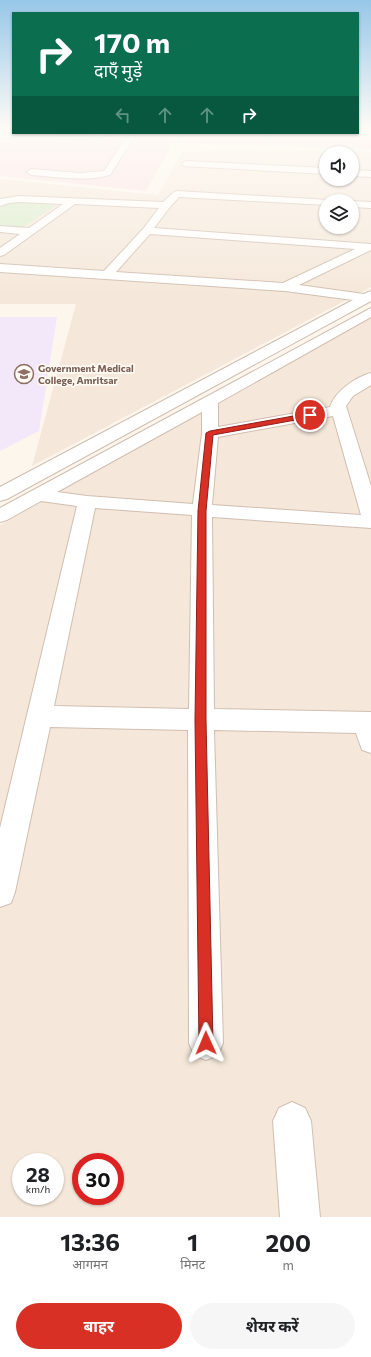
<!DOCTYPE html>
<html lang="hi">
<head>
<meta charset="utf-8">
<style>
	:root { --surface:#fff; --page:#f6f6f6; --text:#202124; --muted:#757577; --accent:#d93025 }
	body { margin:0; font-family:Commissioner,"Noto Sans Devanagari",sans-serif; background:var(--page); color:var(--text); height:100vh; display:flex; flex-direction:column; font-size:15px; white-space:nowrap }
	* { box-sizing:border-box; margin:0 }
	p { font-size:13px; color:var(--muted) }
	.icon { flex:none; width:22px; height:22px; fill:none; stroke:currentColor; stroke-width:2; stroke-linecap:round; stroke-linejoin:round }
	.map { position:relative; height:1217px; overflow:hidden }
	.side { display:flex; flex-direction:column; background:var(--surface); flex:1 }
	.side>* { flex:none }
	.hud { position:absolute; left:12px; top:12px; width:347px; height:122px; border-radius:0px; box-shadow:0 1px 3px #0004; background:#0b6e4f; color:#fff; overflow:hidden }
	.controls { position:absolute; left:319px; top:146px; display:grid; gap:8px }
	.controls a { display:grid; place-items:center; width:40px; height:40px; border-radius:50%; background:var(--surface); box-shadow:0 1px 3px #0004; font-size:20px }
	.speed { position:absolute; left:12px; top:1153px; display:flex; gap:8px; font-size:20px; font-weight:700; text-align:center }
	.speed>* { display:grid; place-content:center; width:52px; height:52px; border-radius:50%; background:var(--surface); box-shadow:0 1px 3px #0004; line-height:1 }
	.speed small { font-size:10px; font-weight:400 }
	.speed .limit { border:6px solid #d22; background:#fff; color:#111 }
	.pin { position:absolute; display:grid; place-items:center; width:34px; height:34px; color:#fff; margin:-17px; border:2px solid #fff; border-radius:50%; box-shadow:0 1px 4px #0007 }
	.me { position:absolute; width:44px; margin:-22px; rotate:359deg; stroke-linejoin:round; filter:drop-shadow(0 0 3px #0008) }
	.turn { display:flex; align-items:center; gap:14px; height:84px; padding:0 16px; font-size:18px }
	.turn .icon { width:52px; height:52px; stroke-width:2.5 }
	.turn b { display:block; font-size:28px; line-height:34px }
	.lanes { display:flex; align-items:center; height:38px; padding:0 16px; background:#0003; justify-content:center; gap:20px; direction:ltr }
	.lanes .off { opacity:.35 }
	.eta { display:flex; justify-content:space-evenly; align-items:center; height:68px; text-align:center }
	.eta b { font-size:24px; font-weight:700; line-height:28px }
	.button { display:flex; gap:8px; margin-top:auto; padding:8px 16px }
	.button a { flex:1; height:46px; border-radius:24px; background:var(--accent); color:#fff; font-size:16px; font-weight:700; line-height:46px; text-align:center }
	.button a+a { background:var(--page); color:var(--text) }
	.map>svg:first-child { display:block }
</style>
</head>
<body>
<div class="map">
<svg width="371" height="1217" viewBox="0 0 371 1217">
	<rect width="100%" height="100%" fill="#fdf6ec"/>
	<path fill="#f5e8da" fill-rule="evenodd" d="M252,149L371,152V287L32,466L76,304H0V179L158,195L182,152ZM326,153H352V179H326ZM326,201H352V227H326Z
		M371,315V1217H0V525ZM21,1162H55V1196H21ZM81,1162H115V1196H81Z"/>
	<path fill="#f3e8fa" d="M0,317H57L39,431L0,451Z"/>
	<path fill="#fbdfe3" d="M0,128H13V133H358V128H371V149L173,143L146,191L0,176Z"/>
	<path fill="#d8ecc9" d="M11,201L57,205L20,229L0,226V208Z"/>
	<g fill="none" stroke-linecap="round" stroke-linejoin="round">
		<defs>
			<path id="minor" d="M97,133H110L109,135L90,139L0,138V134L90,135Z
				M129,133H137L110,175C84,182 58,177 31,175L27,172L31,169L80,173L104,171Z
				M262,133H270L268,138H265L261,136Z
				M186,161L326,168V174L183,166L182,164Z
				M352,170L371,171V177L352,176Z
				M177,191L329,200L330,201H326V205L179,197L170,207L154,228L371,244V250L299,285L364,294L371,291V301L7,499L0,501V487L353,300L285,291L0,272V264L104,271L143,229L159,208L75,204L4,255L0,256V248L20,234L0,232V226L29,228L63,204L19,202L9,203L0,206V199L19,196L163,202L174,192ZM150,234L355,249L283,283L116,272Z
				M352,201L371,202V208L352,207Z
				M371,308V317L218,403V427L330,407C335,391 356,377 371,373V385L353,396L346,406L371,486V528L212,517L214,709L371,712V753L362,750L356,733L214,730L223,1043L218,1055L206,1060L194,1055L189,1043L188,730L50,727L15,892L11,903L0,907V828L77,506L41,501L7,520L0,522V508ZM202,412V433L193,504L87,496L57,492ZM333,416L361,515L212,505L218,437ZM95,508L192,515L189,709L54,706Z
				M292,1102L305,1108L311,1121L320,1217H280L273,1121L279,1108Z"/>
		</defs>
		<use href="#minor" stroke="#d1beb0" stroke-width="2"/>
		<use href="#minor" fill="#fff" fill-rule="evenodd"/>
	</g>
	<linearGradient id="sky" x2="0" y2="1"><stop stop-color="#97c7e8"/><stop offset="0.43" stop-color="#fefbf6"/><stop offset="1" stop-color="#fefbf6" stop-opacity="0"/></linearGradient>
	<rect width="371" height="298" fill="url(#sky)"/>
	<path fill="#d93025" stroke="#8d1f18" d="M310,413L313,415L312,417L213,435L206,511V720L213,1043L211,1048L206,1050L201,1048L199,1043L195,720L198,511L206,433L210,431Z"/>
	<defs>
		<symbol id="university-ring" viewBox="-11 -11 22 22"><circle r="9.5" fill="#fffaf3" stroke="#8d6e63" stroke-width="1.5"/><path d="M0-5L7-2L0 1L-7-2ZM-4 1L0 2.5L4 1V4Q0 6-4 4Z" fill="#8d6e63"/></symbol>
	</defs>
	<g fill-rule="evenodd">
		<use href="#university-ring" x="13" y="363" width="22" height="22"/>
	</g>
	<g text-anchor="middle" stroke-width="3.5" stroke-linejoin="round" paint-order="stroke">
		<g font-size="10" font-weight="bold" fill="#785e54" stroke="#fffaf3" text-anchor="start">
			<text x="38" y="372">Government Medical<tspan x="38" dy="12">College, Amritsar</tspan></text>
		</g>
	</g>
</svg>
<div class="controls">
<a><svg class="icon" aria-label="sound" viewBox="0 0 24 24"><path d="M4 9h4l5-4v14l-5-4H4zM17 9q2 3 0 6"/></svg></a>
<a><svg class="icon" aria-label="layers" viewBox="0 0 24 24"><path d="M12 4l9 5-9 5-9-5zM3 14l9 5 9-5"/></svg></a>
</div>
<div class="speed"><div>28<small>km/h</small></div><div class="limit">30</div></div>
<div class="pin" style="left:310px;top:415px;background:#d93025"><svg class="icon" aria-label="arrive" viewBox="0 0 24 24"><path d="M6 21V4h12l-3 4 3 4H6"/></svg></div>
<svg class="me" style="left:206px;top:1043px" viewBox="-20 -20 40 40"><path d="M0-17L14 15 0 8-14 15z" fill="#d93025" stroke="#fff" stroke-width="4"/></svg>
<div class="hud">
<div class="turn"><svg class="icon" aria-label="right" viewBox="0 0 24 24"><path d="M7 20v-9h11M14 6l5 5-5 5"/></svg><div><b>170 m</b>दाएँ मुड़ें</div></div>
<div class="lanes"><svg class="icon off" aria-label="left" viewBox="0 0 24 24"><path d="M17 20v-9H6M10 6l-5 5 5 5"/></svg><svg class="icon off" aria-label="ahead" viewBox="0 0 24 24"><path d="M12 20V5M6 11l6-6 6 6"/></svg><svg class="icon off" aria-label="ahead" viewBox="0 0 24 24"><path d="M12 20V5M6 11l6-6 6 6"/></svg><svg class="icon" aria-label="right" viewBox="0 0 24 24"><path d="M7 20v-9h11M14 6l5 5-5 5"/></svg></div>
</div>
</div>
<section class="side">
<div class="eta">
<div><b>13:36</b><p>आगमन</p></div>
<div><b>1</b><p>मिनट</p></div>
<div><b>200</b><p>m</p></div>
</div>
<div class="button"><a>बाहर</a><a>शेयर करें</a></div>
</section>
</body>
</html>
